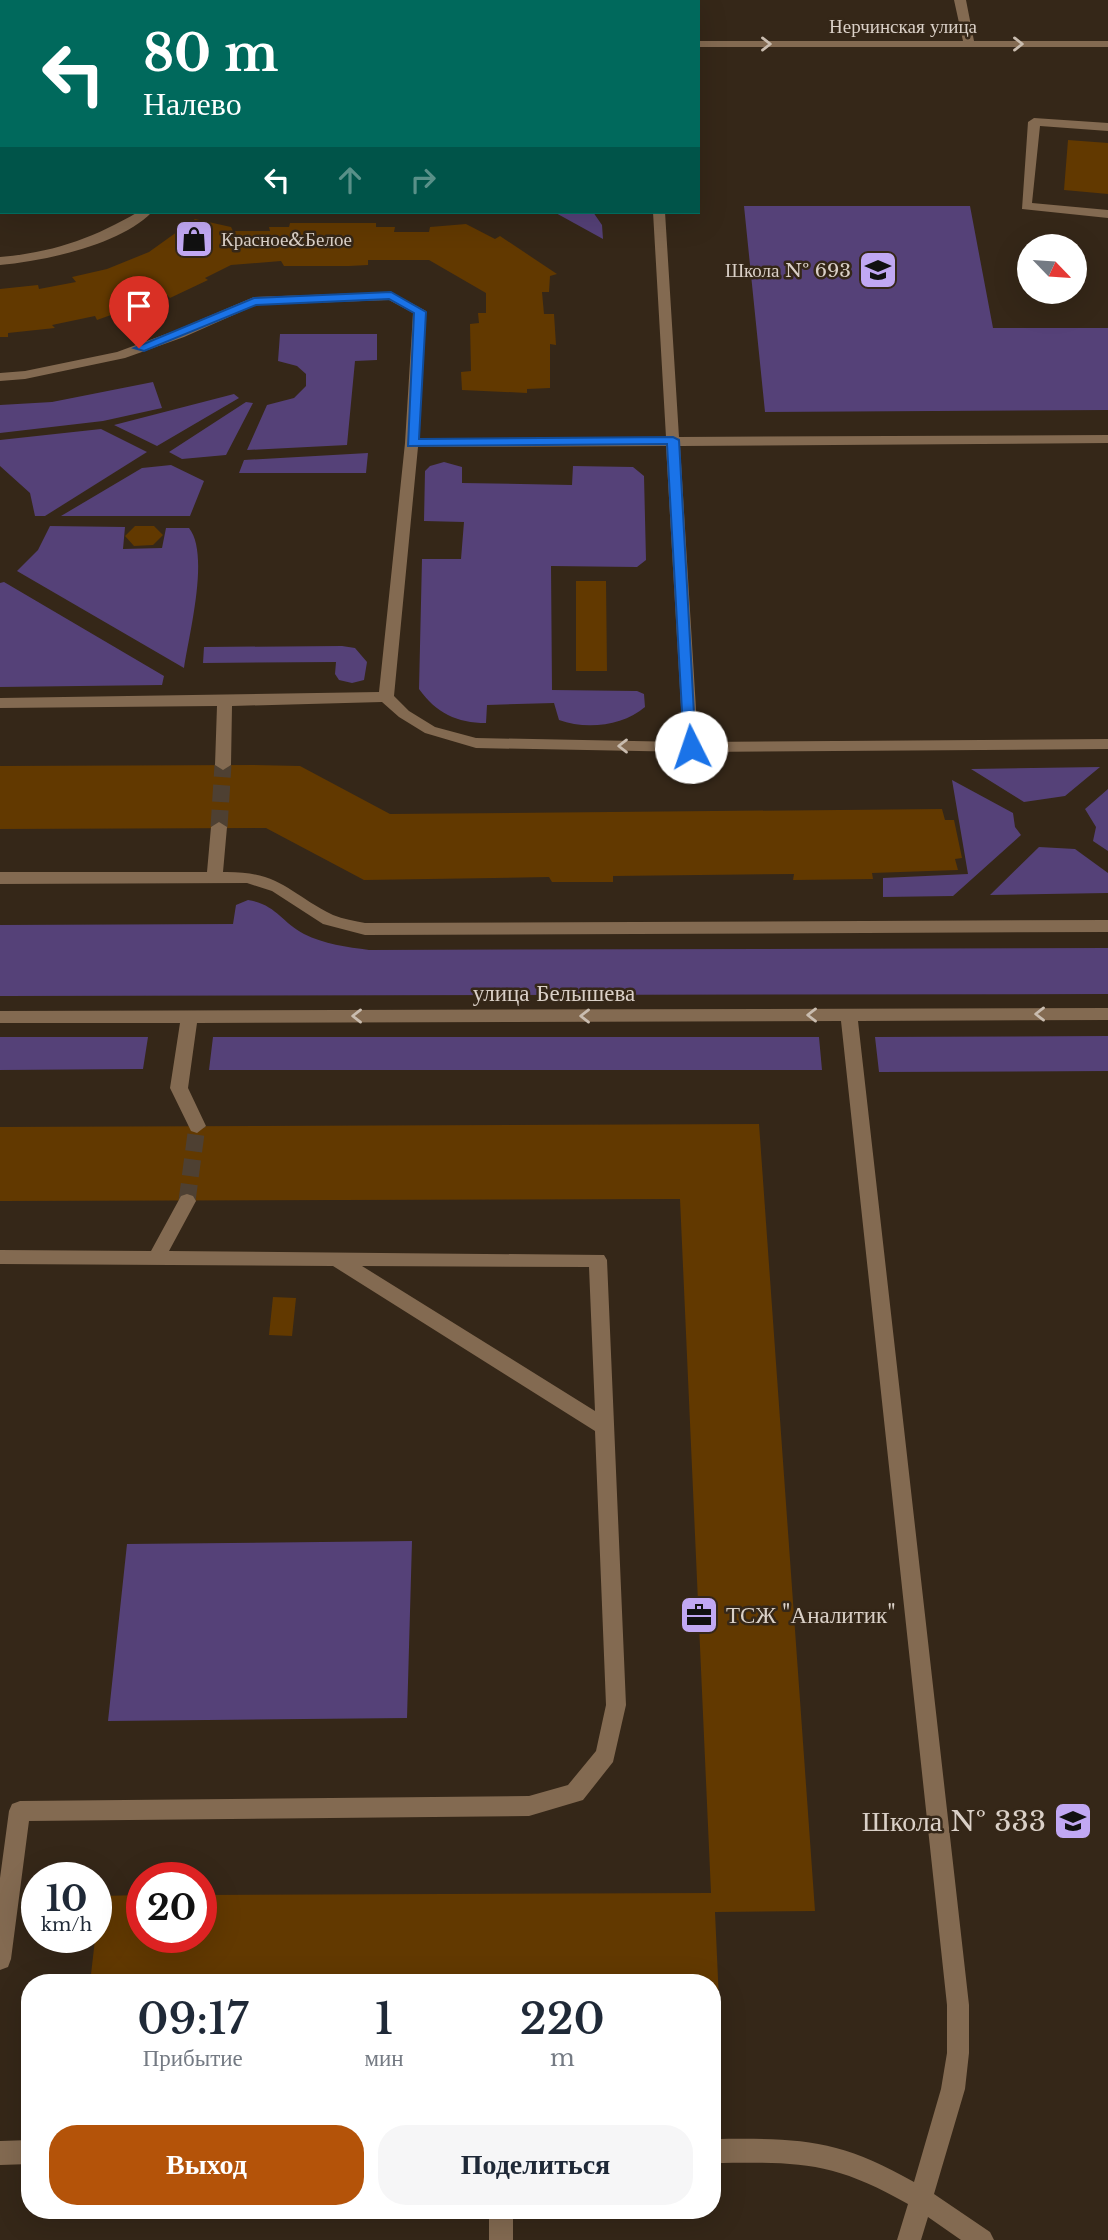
<!DOCTYPE html>
<html lang="ru">
<head>
<meta charset="utf-8">
<style>
	:root { --surface:#fff; --page:#f6f6f7; --text:#1f2937; --muted:#747a83; --accent:#b45309 }
	body { margin:0; font-family:"Libre Baskerville",serif; background:var(--page); color:var(--text); height:100vh; display:flex; flex-direction:column; font-size:26px; white-space:nowrap }
	* { box-sizing:border-box; margin:0 }
	p { font-size:23px; color:var(--muted) }
	.icon { flex:none; width:38px; height:38px; fill:none; stroke:currentColor; stroke-width:2; stroke-linecap:round; stroke-linejoin:round }
	.map { position:relative; flex:1; overflow:hidden }
	.details { position:absolute; left:21px; top:1974px; width:700px; height:245px; display:flex; flex-direction:column; background:var(--surface); border-radius:28px; box-shadow:0 7px 28px #0002 }
	.details>* { flex:none }
	.hud { position:absolute; left:0px; top:0px; width:700px; height:214px; box-shadow:0 7px 28px #0002; background:#00695c; color:#fff; overflow:hidden }
	.needle { width:46px; rotate:115deg }
	.tools { position:absolute; left:1017px; top:234px; display:grid; gap:14px }
	.tools a { display:grid; place-items:center; width:70px; height:70px; border-radius:50%; background:var(--surface); box-shadow:0 7px 28px #0002; font-size:35px }
	.speed { position:absolute; left:21px; top:1862px; display:flex; gap:14px; font-size:35px; font-weight:700; text-align:center }
	.speed>* { display:grid; place-content:center; width:91px; height:91px; border-radius:50%; background:var(--surface); box-shadow:0 7px 28px #0002; line-height:1 }
	.speed small { font-size:18px; font-weight:400 }
	.speed .limit { border:10px solid #d22; background:#fff; color:#111 }
	.pin { position:absolute; display:grid; place-items:center; width:60px; height:60px; color:#fff; margin:-72px -30px; border-radius:50% 50% 50% 0; rotate:-45deg; box-shadow:0 0 7px #0007 }
	.pin .icon { rotate:45deg }
	.me { position:absolute; width:77px; margin:-38px; rotate:356deg; stroke-linejoin:round; filter:drop-shadow(0 0 5px #0008) }
	.turn { display:flex; align-items:center; gap:24px; height:147px; padding:0 28px; font-size:32px }
	.turn .icon { width:91px; height:91px; stroke-width:2.5 }
	.turn b { display:block; font-size:49px; line-height:60px }
	.lanes { display:flex; align-items:center; height:66px; padding:0 28px; background:#0003; justify-content:center; gap:35px; direction:ltr }
	.lanes .off { opacity:.35 }
	.eta { display:flex; justify-content:space-evenly; align-items:center; height:119px; text-align:center }
	.eta b { font-size:42px; font-weight:600; line-height:49px }
	.action { display:flex; gap:14px; margin-top:auto; padding:14px 28px }
	.action a { flex:1; height:80px; border-radius:28px; background:var(--accent); color:#fff; font-size:28px; font-weight:600; line-height:80px; text-align:center }
	.action a+a { background:var(--page); color:var(--text) }
	.map>svg:first-child { display:block }
</style>
</head>
<body>
<div class="map">
<svg width="1108" height="2240" viewBox="0 0 1108 2240">
	<rect width="100%" height="100%" fill="#352718"/>
	<path fill="#554178" d="M744,206H970L993,328H1108V410L765,412Z
		M554,212H593L602,225L603,239Z
		M280,334H377V360L355,361L347,445L247,450L267,405L294,398L306,386V374L297,366L278,361Z
		M153,382L162,408L103,421L0,433V405L52,402Z
		M234,394L239,398L157,446L114,425Z
		M246,402L253,403L226,455L182,459L169,452Z
		M101,429L147,452L45,516H35L30,493L0,466V440Z
		M368,453L366,473H239L244,460Z
		M444,462L462,467V483L572,485L573,466L633,467L644,476L646,560L637,567L551,566L552,690L637,691L644,694L645,707C623,726 586,730 559,720L554,703L487,705L486,723C457,723 436,713 419,689L422,559H461L464,522L424,521L425,471L430,466Z
		M171,465L204,481L190,516H61L142,468Z
		M50,526L125,527L123,549L162,548L166,528H189C210,554 189,634 184,668L17,571L38,550Z
		M4,582L164,676L162,685L0,687V583Z
		M342,646L355,648L367,662L364,680L352,683L339,680L335,674L336,662L203,663L204,647Z
		M1100,767L1065,796L1024,802L971,769Z
		M952,780L1013,813L1015,827L1021,835L953,896L883,897V878L968,874Z
		M1108,789V851L1093,841L1096,827L1085,809Z
		M1039,847L1075,849L1108,873V893L990,895Z
		M248,900C277,905 281,922 304,934C324,944 347,947 369,950L1108,948V994L0,996V925L233,924L236,905Z
		M1108,1036V1071L879,1072L875,1037Z
		M0,1037H148L143,1069L0,1070Z
		M213,1037H819L822,1070H209Z
		M412,1541L407,1718L108,1721L127,1544Z"/>
	<path fill="#623900" d="M1068,140L1108,143V194L1064,190Z
		M195,219L231,227L233,231H270L269,227H289L290,223H376V227H395L394,232H429L430,227L466,224L495,239L500,236L557,274L550,276L549,292H542L544,314H554L556,345L550,344V388L527,389V393L462,390L461,372L471,371L470,324L479,323L478,313H486V293L429,260H368V265L349,266H284L281,261L231,265L205,278L208,280L170,298L167,295L97,320L95,316L52,325L55,328L8,333V337H0V289L38,285L39,289L76,282L72,277L107,269L149,252Z
		M135,526H154L163,535L153,545L134,546L125,536Z
		M576,581H606L607,671H576Z
		M250,765L300,766L390,814L942,809L945,820H954L962,858L955,859L958,870L872,873L873,879L793,880L794,874L613,876V882H552L549,877L364,880L266,828L0,829V766Z
		M759,1124L815,1911L715,1912L719,2001H712V1983H90L100,1896L142,1895V1937H201V1895L711,1893L680,1199L0,1201V1127Z
		M273,1297L296,1298L292,1336L269,1335Z"/>
	<g fill="none" stroke-linecap="round" stroke-linejoin="round">
		<path stroke="#4e4032" stroke-width="17" stroke-dasharray="17 8" stroke-linecap="butt" d="M219,827L223,765
			M187,1201L197,1126"/>
		<path fill="#836a51" fill-rule="evenodd" d="M217,0H229L217,2Z
			M535,0H547L548,2H537Z
			M954,0H966L974,41H1108V47H698V41H963Z
			M0,41H2V47H0Z
			M1034,118L1108,123V131L1040,126L1032,203L1108,210V218L1022,209L1028,122Z
			M138,212H152C120,245 45,261 0,265V257C51,253 94,238 138,212Z
			M653,212H665L679,437L1108,435V443L680,446L698,742L1108,739V749L691,752L476,748L425,733L399,717L382,702L232,706L231,765L223,770L215,765L217,706L0,708V698L379,692L405,443L413,313L389,300L256,305L184,337L125,358L25,379L0,381V373L25,371L117,352L174,331L254,297L391,292L426,311L419,439L666,437ZM666,446L683,742L476,738L435,727L409,711L394,696L418,447Z
			M219,822L227,827L223,872C281,871 288,893 333,915C343,919 355,921 365,923L1108,920V932L365,935L323,924L272,891L247,883L0,884V872H207L211,827Z
			M1108,1008V1020L858,1021L969,2005V2053L965,2089L934,2194L990,2232L994,2240H961L928,2217L921,2240H897L908,2204C831,2160 797,2162 712,2163V2139C797,2138 838,2138 914,2182L941,2089L947,2053V2005L841,1021L197,1023L188,1088L206,1126L197,1133L191,1131L170,1088L180,1023H0V1011Z
			M187,1194L193,1196L196,1201L169,1251L604,1255L607,1260L626,1705L613,1762L583,1800L529,1816L29,1821L11,1959L8,1967L0,1970V1878L9,1811L12,1804L20,1801L529,1796L568,1785L596,1751L606,1705L595,1431L333,1266L0,1264V1250L151,1251L181,1196ZM362,1266L589,1267L595,1411Z
			M30,2140V2164L0,2165V2141Z
			M489,2210H513V2240H489Z"/>
	</g>
	<defs><path id="oneway-chevron" d="M-2-3.5L2.5 0L-2 3.5" fill="none" stroke-width="1.6" stroke-linecap="round" stroke-linejoin="round" transform="scale(1.75)"/></defs>
	<g stroke="#c9bcaf">
		<use href="#oneway-chevron" transform="translate(766 44)"/>
		<use href="#oneway-chevron" transform="translate(1018 44)"/>
		<use href="#oneway-chevron" transform="translate(623 746) rotate(-180)"/>
		<use href="#oneway-chevron" transform="translate(1040 1014) rotate(180)"/>
		<use href="#oneway-chevron" transform="translate(812 1015) rotate(180)"/>
		<use href="#oneway-chevron" transform="translate(357 1016) rotate(180)"/>
		<use href="#oneway-chevron" transform="translate(585 1016) rotate(180)"/>
	</g>
	<path fill="#1a73e8" stroke="#114b97" stroke-width="2" d="M391,292L426,312L419,439L673,437L679,440L696,750H686L684,747L667,444L408,446L414,313L389,299L256,305L144,351L134,348L254,298Z"/>
	<defs>
		<symbol id="shop-square" viewBox="-11 -11 22 22"><rect x="-9" y="-9" width="18" height="18" rx="4" fill="#c1a8f3" stroke="#352718"/><path d="M-5-2.5h2.3a2.7 3.5 0 0 1 5.4 0H5L5.5 6h-11ZM-1.5-2.5h3a1.5 2.3 0 0 0-3 0Z" fill="#111"/></symbol>
		<symbol id="school-square" viewBox="-11 -11 22 22"><rect x="-9" y="-9" width="18" height="18" rx="4" fill="#c1a8f3" stroke="#352718"/><path d="M0-5L7-2L0 1L-7-2ZM-4 1L0 2.5L4 1V4Q0 6-4 4Z" fill="#111"/></symbol>
		<symbol id="office-square" viewBox="-11 -11 22 22"><rect x="-9" y="-9" width="18" height="18" rx="4" fill="#c1a8f3" stroke="#352718"/><path d="M-6-3h4V-5.5h4V-3h4V5H-6ZM-1-4.5V-3h2v-1.5ZM-6 0V1H6V0Z" fill="#111"/></symbol>
	</defs>
	<g fill-rule="evenodd">
		<use href="#shop-square" x="172" y="217" width="44" height="44"/>
		<use href="#school-square" x="856" y="248" width="44" height="44"/>
		<use href="#office-square" x="677" y="1593" width="44" height="44"/>
		<use href="#school-square" x="1051" y="1799" width="44" height="44"/>
	</g>
	<g text-anchor="middle" stroke-width="5" stroke-linejoin="round" paint-order="stroke">
		<g font-size="19" fill="#dad0c7" stroke="#352718">
			<text x="903" y="33">Нерчинская улица</text>
		</g>
		<g font-size="19" fill="#dad0c7" stroke="#352718" text-anchor="start">
			<text x="221" y="246">Красное&amp;Белое</text>
			<text x="851" y="277" text-anchor="end">Школа № 693</text>
		</g>
		<g font-size="23" fill="#dad0c7" stroke="#352718">
			<text x="554" y="1001">улица Белышева</text>
		</g>
		<g font-size="23" fill="#dad0c7" stroke="#352718" text-anchor="start">
			<text x="726" y="1623">ТСЖ "Аналитик"</text>
		</g>
		<g font-size="28" fill="#dad0c7" stroke="#352718" text-anchor="end">
			<text x="1046" y="1831">Школа № 333</text>
		</g>
	</g>
</svg>
<div class="tools">
<a><svg class="needle" viewBox="-14 -14 28 28"><path d="M0-13l5 13h-10z" fill="#e53935"/><path d="M0 13l5-13h-10z" fill="#747a83"/></svg></a>
</div>
<div class="speed"><div>10<small>km/h</small></div><div class="limit">20</div></div>
<div class="pin" style="left:139px;top:348px;background:#d93025"><svg class="icon" aria-label="arrive" viewBox="0 0 24 24"><path d="M6 21V4h12l-3 4 3 4H6"/></svg></div>
<svg class="me" style="left:691px;top:747px" viewBox="-20 -20 40 40"><circle r="19" fill="#fff"/><path d="M0-13L10 11 0 6-10 11z" fill="#1a73e8"/></svg>
<div class="hud">
<div class="turn"><svg class="icon" aria-label="left" viewBox="0 0 24 24"><path d="M17 20v-9H6M10 6l-5 5 5 5"/></svg><div><b>80 m</b>Налево</div></div>
<div class="lanes"><svg class="icon" aria-label="left" viewBox="0 0 24 24"><path d="M17 20v-9H6M10 6l-5 5 5 5"/></svg><svg class="icon off" aria-label="ahead" viewBox="0 0 24 24"><path d="M12 20V5M6 11l6-6 6 6"/></svg><svg class="icon off" aria-label="right" viewBox="0 0 24 24"><path d="M7 20v-9h11M14 6l5 5-5 5"/></svg></div>
</div>
<section class="details">
<div class="eta">
<div><b>09:17</b><p>Прибытие</p></div>
<div><b>1</b><p>мин</p></div>
<div><b>220</b><p>m</p></div>
</div>
<div class="action"><a>Выход</a><a>Поделиться</a></div>
</section>
</div>
</body>
</html>
